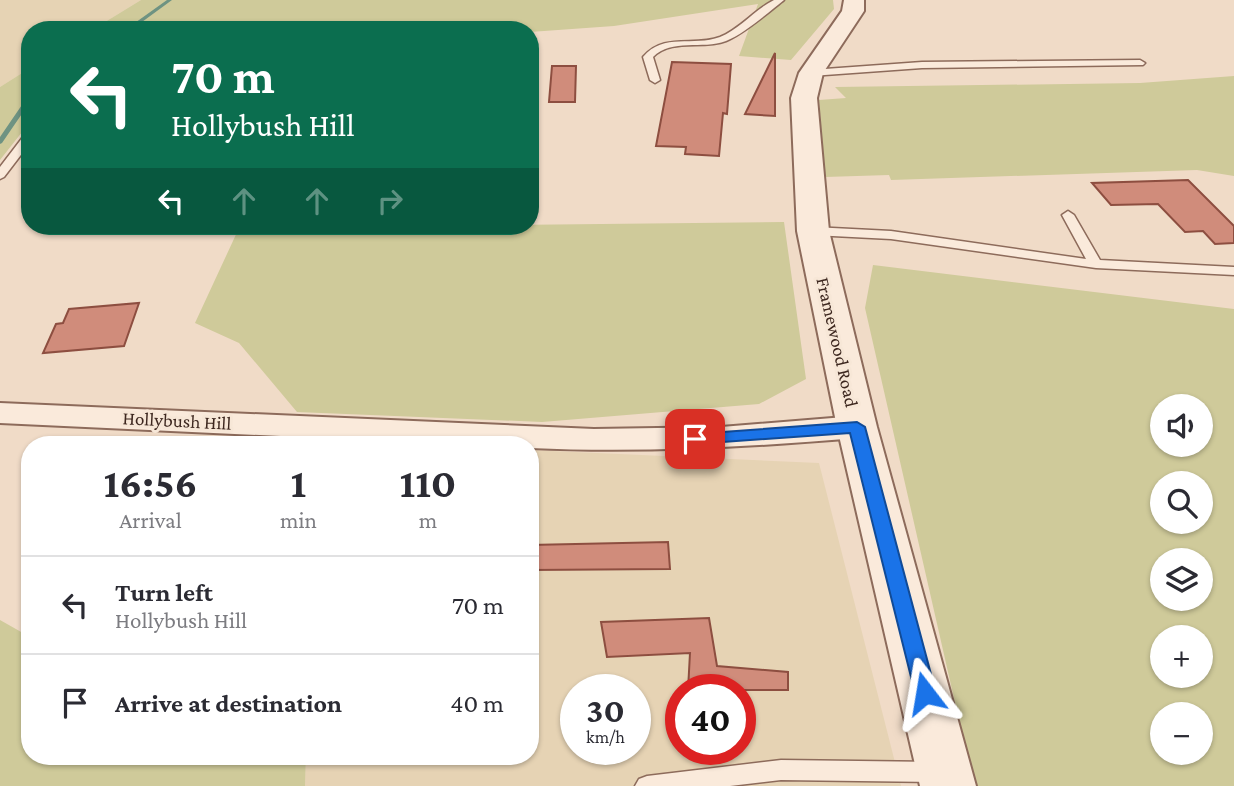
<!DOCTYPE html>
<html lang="en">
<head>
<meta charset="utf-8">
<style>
	:root { --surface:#fff; --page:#f2f2f3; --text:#2b2b33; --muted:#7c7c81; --line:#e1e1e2 }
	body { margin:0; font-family:"Crimson Pro",serif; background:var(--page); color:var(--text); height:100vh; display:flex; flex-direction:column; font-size:26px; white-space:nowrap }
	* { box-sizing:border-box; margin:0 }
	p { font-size:23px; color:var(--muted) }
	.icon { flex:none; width:38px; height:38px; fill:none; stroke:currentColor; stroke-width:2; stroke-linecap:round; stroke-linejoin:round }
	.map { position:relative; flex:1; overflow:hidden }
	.details { position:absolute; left:21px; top:436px; width:518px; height:329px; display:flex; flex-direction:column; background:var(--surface); border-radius:28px; box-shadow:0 2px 5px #0004 }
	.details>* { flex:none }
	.hud { position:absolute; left:21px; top:21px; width:518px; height:214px; border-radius:28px; box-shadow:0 2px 5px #0004; background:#0b6e4f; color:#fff; overflow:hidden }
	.tools { position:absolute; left:1150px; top:394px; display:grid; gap:14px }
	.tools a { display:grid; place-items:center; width:63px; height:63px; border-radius:50%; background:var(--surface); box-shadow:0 2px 5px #0004; font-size:35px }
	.speed { position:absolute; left:560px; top:674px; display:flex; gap:14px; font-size:35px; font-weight:700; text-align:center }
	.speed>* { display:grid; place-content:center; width:91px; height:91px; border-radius:50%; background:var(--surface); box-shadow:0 2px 5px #0004; line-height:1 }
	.speed small { font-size:18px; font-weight:400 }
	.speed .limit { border:10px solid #d22; background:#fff; color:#111 }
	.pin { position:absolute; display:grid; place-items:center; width:60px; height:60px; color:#fff; margin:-30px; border-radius:14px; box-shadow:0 4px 10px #0006 }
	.me { position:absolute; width:77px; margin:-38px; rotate:346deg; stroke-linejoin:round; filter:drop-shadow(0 0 5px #0008) }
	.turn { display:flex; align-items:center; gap:24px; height:147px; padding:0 35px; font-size:32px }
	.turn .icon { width:91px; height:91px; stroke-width:2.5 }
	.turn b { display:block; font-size:49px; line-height:60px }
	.lanes { display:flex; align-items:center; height:66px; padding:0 35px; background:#0003; justify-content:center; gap:35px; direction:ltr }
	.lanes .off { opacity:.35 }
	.eta { display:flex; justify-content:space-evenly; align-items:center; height:119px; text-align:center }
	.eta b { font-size:42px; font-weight:700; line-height:49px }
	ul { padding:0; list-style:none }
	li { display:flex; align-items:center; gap:21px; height:98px; padding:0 35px; border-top:2px solid var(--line) }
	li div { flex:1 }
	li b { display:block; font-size:26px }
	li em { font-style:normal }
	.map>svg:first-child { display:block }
</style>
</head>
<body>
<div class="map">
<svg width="1234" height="786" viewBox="0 0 1234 786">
	<rect width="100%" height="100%" fill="#f0dbc7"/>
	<path fill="#e6d3b4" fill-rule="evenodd" d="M0,0H141L92,30H30V68L0,87Z
		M530,450L819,463L901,786H305L306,756H530ZM576,690H635V749H576ZM681,690H740V749H681Z"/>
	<path fill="#cfca9a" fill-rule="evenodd" d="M141,0H833L834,9L791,60L739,56L758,4L614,26L530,32L92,30Z
		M30,68V122L0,160V87Z
		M1234,76V176L1197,170L891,180L889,175L825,177L819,100L846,98L835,87L1140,83Z
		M784,222L806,379L759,404L542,422L297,412L239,343L195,323L239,228Z
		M873,265L1234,309V786H974L865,308ZM1162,406H1200V444H1162ZM1162,483H1200V522H1162ZM1162,560H1200V598H1162ZM1162,637H1200V676H1162ZM1162,714H1200V752H1162Z
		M0,620L30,637V756H306L305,786H0Z"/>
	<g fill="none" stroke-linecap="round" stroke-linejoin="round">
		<path fill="#6e9382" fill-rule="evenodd" d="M167,0H172L131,30H125Z
			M30,95V102L2,143L0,144V137L28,96Z"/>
	</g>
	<path fill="#d08c7b" stroke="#8d4e40" stroke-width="2" d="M775,53V116L745,114Z
		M672,62L731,64L727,114L723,113L719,156L685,154L686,147L656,146Z
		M552,66H576L575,102H549Z
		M1188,180L1234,226V243L1215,244L1203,231L1185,232L1158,204L1111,205L1092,183Z
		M139,303L124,346L43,353L56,324L63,323L69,309Z
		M668,542L670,569L530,570V545Z
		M709,618L717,666L788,672V690H688L690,653L607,657L601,622Z"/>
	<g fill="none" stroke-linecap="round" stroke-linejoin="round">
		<defs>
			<path id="service" d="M774,0H784C769,12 744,34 726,41C702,50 672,38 653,57L660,80L655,83L650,80L643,57C664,32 693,47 720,37C740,29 754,10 774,0Z
				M1140,60L1145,63L1143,65L922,68L811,76L806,73L811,70L922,62Z
				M30,132V143L4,177L0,179V167L26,133Z
				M1068,211L1074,215L1100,260L1234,267V275L1096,268L891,239L813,235L807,231L813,227L891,231L1086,259L1062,215Z
				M781,760L936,762L944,765L947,772L944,779L936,782L781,780L730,786H635L639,779L647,776Z"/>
			<path id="minor" d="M0,403L594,429L721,427L857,416L869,419L874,427L869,435L857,438C748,447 640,453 530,448V444H451L0,423Z"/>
			<path id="tertiary" d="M844,0H864V11L823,73L817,98L829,231L877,427L976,786H920L837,427L797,231L791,98L799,73L842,11Z"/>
		</defs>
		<use href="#service" stroke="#8d6b5b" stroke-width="3"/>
		<use href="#minor" stroke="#8d6b5b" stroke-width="4"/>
		<use href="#tertiary" stroke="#8d6b5b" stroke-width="4"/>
		<use href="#service" fill="#faeadb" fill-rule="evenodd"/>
		<use href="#minor" fill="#faeadb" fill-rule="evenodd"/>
		<use href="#tertiary" fill="#faeadb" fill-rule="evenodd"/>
	</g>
	<path fill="#1a73e8" stroke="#114b97" stroke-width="2" d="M857,422L865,427L936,693L933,699L925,701L918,699L915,693L850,433L695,444L687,439L695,434Z"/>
	<g text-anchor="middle" stroke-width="6" stroke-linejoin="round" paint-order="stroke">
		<g font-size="19" fill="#3d271f" stroke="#f7e7d7">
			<text transform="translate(838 342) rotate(77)" y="7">Framewood Road</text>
			<text transform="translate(177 420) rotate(3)" y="7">Hollybush Hill</text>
		</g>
	</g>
</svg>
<div class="tools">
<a><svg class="icon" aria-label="sound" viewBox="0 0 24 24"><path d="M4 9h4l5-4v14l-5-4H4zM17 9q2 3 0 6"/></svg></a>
<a><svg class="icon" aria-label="search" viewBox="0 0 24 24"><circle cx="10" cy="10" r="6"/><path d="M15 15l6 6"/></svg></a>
<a><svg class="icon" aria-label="layers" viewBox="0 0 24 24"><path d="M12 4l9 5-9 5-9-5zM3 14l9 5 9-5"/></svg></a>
<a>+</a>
<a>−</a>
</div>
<div class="speed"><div>30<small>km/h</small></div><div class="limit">40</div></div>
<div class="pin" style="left:695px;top:439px;background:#d93025"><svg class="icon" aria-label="arrive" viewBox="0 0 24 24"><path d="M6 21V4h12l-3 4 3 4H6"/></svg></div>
<svg class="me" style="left:925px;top:693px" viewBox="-20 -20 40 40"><path d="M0-17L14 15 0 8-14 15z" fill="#1a73e8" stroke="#fff" stroke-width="4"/></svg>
<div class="hud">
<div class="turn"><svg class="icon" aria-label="left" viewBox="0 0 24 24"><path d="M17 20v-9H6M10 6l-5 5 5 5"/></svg><div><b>70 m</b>Hollybush Hill</div></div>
<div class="lanes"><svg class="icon" aria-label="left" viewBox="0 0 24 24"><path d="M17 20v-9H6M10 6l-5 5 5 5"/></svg><svg class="icon off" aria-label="ahead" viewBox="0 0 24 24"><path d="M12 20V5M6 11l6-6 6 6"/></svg><svg class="icon off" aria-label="ahead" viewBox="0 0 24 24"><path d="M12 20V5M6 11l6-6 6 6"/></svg><svg class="icon off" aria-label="right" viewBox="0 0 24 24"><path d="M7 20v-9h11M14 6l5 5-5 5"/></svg></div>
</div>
<section class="details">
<div class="eta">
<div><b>16:56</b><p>Arrival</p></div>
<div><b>1</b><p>min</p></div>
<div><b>110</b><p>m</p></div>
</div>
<ul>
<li><svg class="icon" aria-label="left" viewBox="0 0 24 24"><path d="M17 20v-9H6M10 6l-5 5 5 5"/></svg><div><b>Turn left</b><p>Hollybush Hill</p></div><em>70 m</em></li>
<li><svg class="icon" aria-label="arrive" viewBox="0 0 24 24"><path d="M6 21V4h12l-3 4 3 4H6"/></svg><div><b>Arrive at destination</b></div><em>40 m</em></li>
</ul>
</section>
</div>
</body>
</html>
